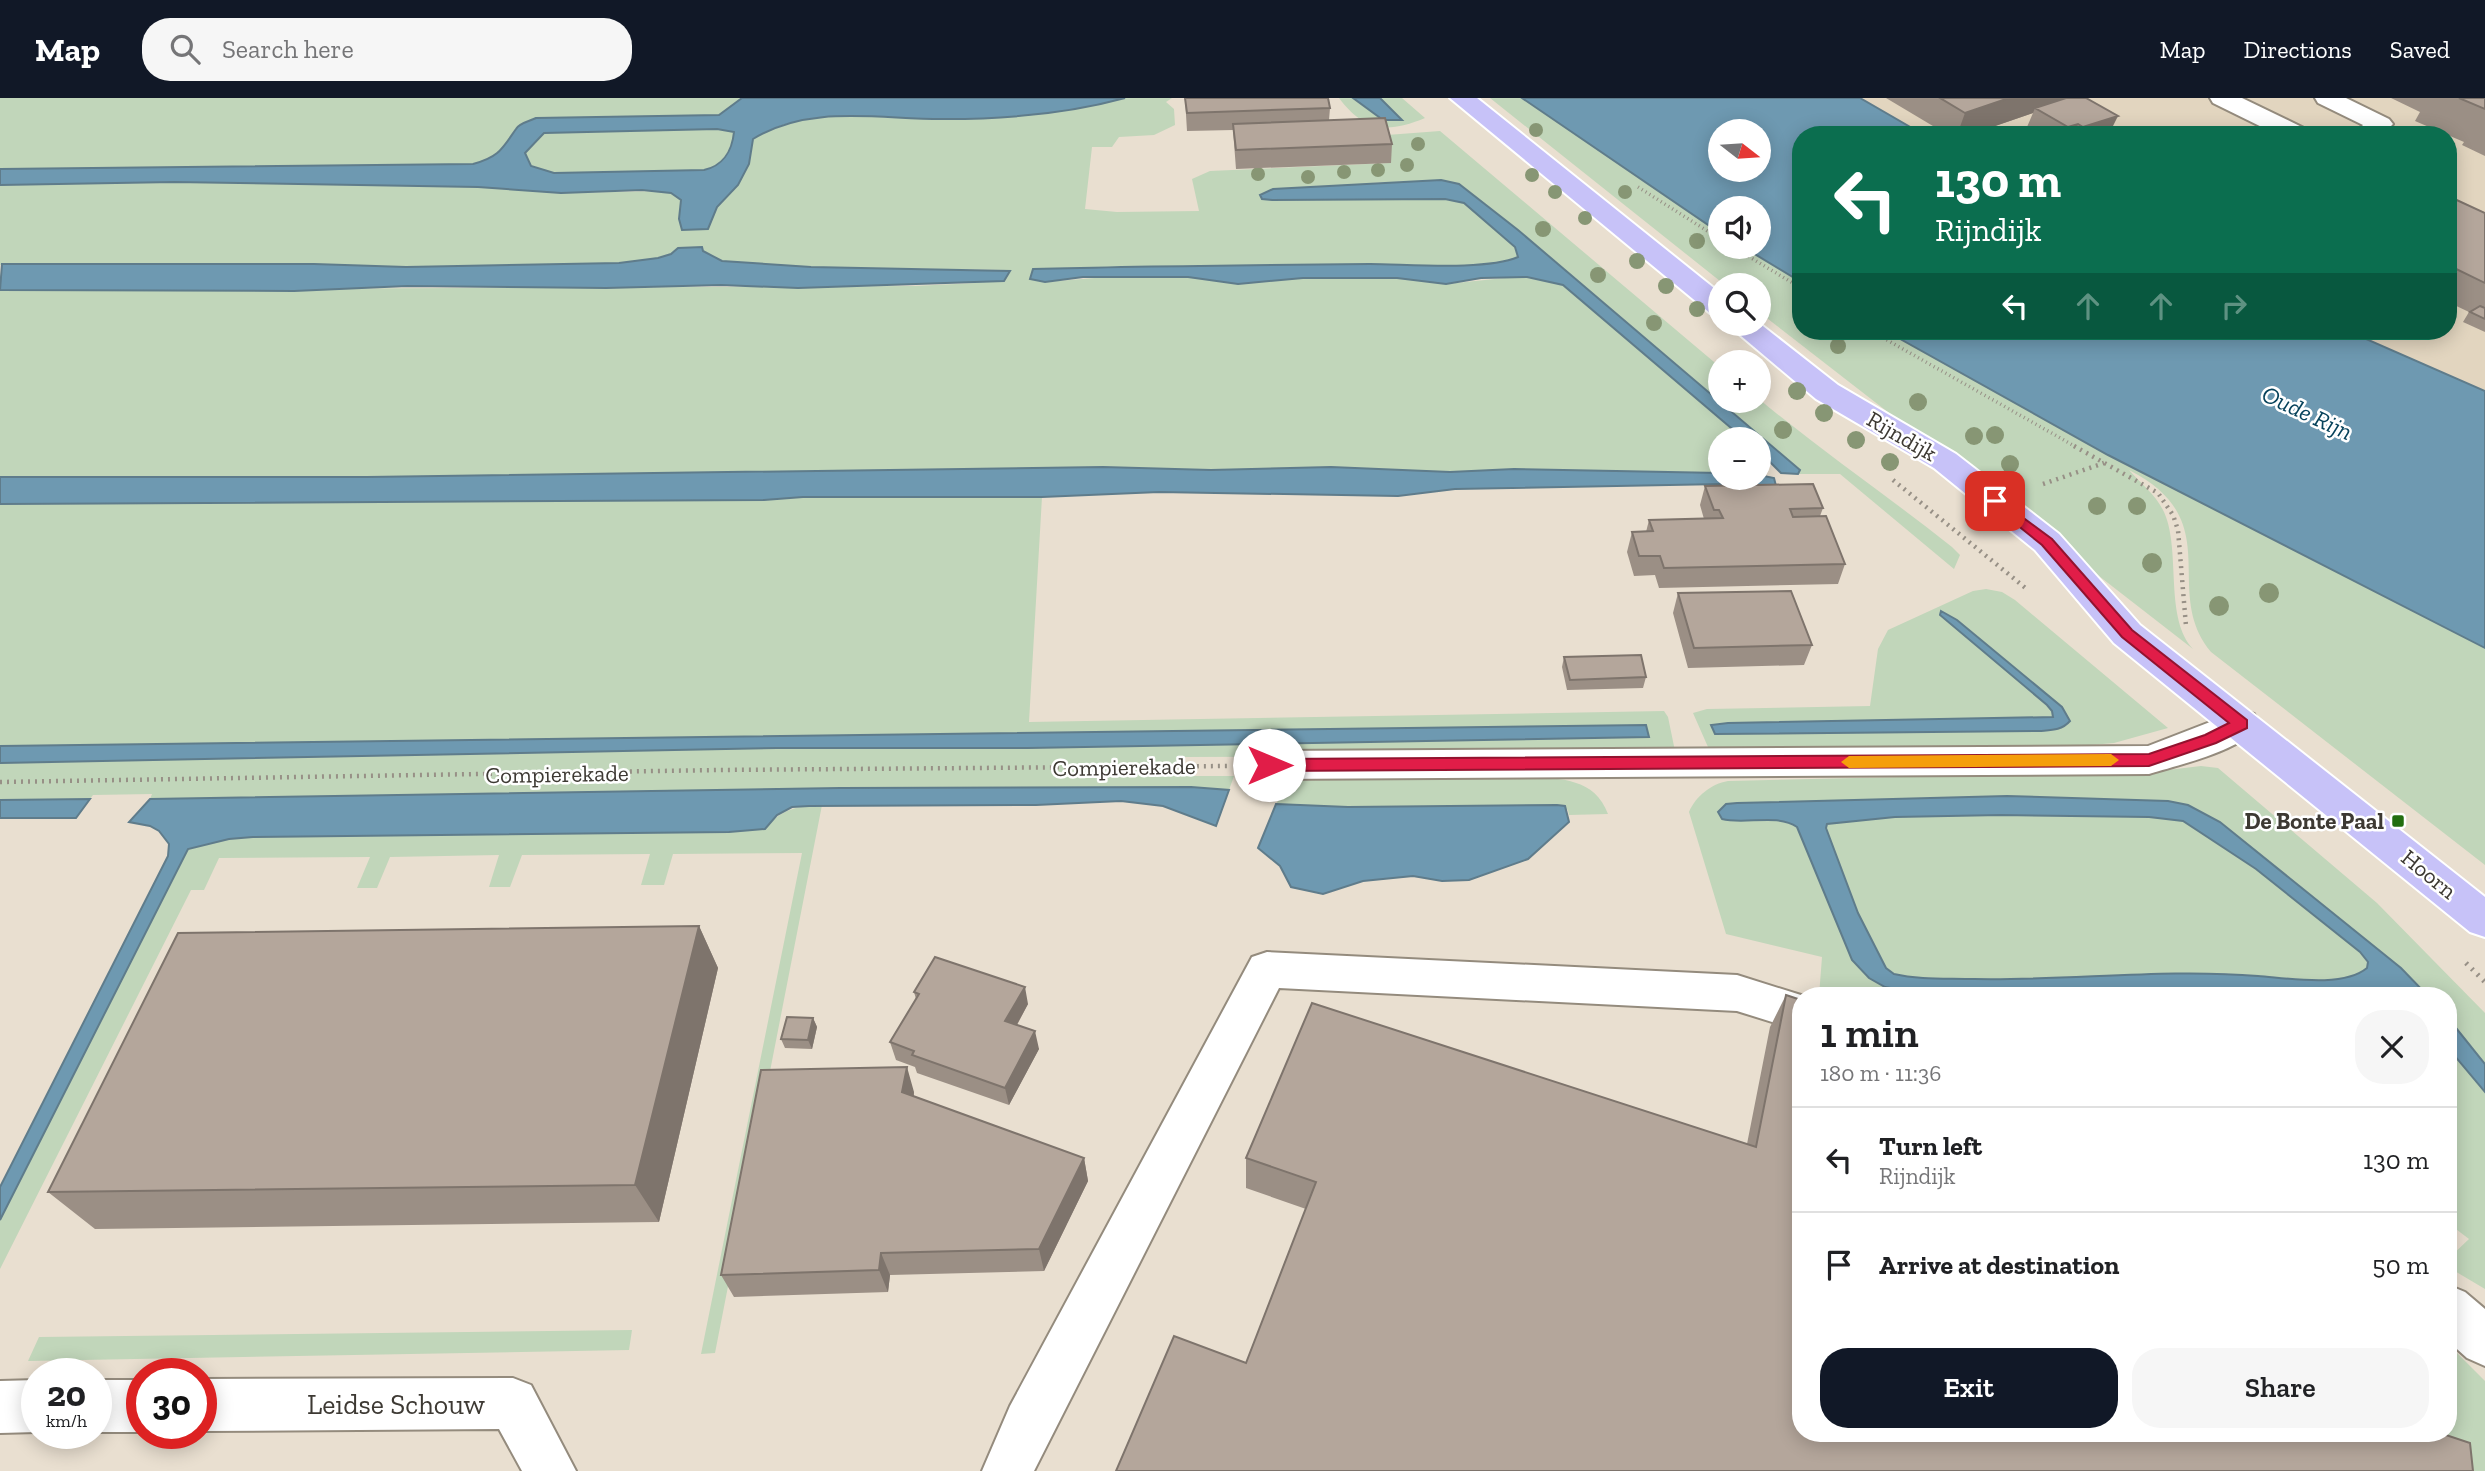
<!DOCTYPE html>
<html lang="en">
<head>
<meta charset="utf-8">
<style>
	:root { --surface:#fff; --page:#f6f6f6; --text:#202124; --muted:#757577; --line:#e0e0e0; --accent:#111827 }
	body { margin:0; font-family:"Zilla Slab",serif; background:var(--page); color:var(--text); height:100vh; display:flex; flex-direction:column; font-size:26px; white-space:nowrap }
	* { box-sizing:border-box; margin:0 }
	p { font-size:23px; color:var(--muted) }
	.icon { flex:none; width:38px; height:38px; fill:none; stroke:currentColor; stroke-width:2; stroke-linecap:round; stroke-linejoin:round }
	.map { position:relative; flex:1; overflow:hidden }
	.panel { position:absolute; left:1792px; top:889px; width:665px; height:455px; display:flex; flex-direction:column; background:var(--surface); border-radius:28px; box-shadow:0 4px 18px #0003 }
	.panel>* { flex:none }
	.hud { position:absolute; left:1792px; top:28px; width:665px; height:214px; border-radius:28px; box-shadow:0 4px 18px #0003; background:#0b6e4f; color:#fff; overflow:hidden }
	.needle { width:46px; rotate:107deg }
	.fabs { position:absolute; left:1708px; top:21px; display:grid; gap:14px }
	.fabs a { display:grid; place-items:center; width:63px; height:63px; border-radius:50%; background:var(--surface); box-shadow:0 4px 18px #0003; font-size:35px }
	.speed { position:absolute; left:21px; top:1260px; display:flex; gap:14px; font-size:35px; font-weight:700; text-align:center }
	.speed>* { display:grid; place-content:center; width:91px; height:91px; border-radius:50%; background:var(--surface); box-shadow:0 4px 18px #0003; line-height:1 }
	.speed small { font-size:18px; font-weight:400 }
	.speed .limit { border:10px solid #d22; background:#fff; color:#111 }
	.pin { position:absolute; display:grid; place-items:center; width:60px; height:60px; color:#fff; margin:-30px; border-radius:14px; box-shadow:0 4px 10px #0006 }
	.me { position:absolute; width:77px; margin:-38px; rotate:90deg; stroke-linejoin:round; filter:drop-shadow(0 0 5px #0008) }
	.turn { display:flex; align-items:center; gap:24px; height:147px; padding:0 28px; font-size:32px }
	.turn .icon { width:91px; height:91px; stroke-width:2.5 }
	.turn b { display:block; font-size:49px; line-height:60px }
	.lanes { display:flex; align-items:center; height:66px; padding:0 28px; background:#0003; justify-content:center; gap:35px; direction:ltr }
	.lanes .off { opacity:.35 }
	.round { display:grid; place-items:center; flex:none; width:74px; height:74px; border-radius:28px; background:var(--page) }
	.overview { display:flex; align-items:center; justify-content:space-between; height:119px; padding:0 28px }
	h1 { font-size:42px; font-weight:600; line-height:52px }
	.action { display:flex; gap:14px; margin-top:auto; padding:14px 28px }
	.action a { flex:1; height:80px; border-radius:28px; background:var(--accent); color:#fff; font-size:28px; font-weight:600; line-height:80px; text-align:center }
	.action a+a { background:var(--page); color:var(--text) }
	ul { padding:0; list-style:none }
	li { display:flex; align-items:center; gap:21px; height:105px; padding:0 28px; border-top:2px solid var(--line) }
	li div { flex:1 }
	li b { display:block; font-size:26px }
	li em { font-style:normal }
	header { display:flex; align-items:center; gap:42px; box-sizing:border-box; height:98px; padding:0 35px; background:var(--accent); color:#fff }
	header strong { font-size:33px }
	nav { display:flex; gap:38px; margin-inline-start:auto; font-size:24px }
	.search { width:490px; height:63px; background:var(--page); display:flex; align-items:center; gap:18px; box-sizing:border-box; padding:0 24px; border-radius:28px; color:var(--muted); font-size:26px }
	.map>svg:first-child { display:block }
</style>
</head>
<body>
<header>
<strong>Map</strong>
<div class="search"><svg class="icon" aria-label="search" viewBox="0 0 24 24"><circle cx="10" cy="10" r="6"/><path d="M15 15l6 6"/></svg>Search here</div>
<nav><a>Map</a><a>Directions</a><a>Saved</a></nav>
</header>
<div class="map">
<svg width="2485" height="1373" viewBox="0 0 2485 1373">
	<rect width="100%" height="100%" fill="#e9dfd0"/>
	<path fill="#e2d5bf" d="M1836,0H2485V324L2291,233H2448V37H1902Z"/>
	<path fill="#c1d6ba" d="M0,0H742L719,17L536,20C530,23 519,25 516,31C502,51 499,59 473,66L0,71Z
		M1125,0H1172L1166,4L1174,11L1175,27L1154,37L1119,39L1112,49H1092L1085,111L1117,114L1199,113L1192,81L1210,73L1390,65L1387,37L1440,33L1720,269V303L1759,301C1821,353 1888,398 1952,449L1960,457L1954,471L1840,376H1798L1800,372L1469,93L1441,82L1371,85L1262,101H1445L1464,105L1515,149L1518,159C1485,173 1408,166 1370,166C1258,167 1146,168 1034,171L1031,177L1045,184L1119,178L1188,179L1238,186L1303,180H1397L1446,186L1514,179L1539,181L1563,187L1744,341H1720V375L1514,371L1450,374L1331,369L1211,372L1103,369L367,379H0V192L914,188L976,185L1004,172L811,169L722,163L703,153L675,154L658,160L619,165L406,169L314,166L0,167V87L174,84L478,89L561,95L662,93L677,97L708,132L717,109L738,87L749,66L753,41C811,6 881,22 946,21C1006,21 1067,16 1125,0Z
		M1339,0H1353L1383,22L1401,20L1380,0H1402L1425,20C1386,36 1364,33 1339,0Z
		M1490,0H1522L1720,135V149H1743L1801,184V233H1886L2108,357L2485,550V767L2211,554C2160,492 2229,423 2129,372C2142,387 2159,399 2166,419C2180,458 2165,521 2193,551L1759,214V187H1725Z
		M717,31L734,34C731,54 722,68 704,72L554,75L531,68L525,55L544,35Z
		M803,399H1042L1029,624L1664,613L1668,619L1675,653L1431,658L1179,659L1178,678H1234L1229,692L840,690L150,701L152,696L93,697L90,701L0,702V665L777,650H1028L1646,627L0,648V406C199,403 397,405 595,401C664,400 734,405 803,399Z
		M1986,491L2002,494L2015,502L2168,630L2114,645L2068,649L1715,654L1708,649L1693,615L1707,611L1870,608L1878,551L1888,532L1973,493Z
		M2201,668L2218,670L2377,805L2485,915V966L2448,920V898H2428L2401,870L2220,724L2188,707L2168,703L2007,698L1737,705L1722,721C1745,727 1777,715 1797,729L1852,862L1903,894L1966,898H1819L1822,859L1726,836L1689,714C1696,698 1711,686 1728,683L2159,673Z
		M1294,678H1527C1561,681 1595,680 1608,716L1569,717L1568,712L1557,707L1348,709L1276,706Z
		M822,707L715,1255L701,1256L802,755L673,756L664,787H641L650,756L522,757L510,789H489L499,757L390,759L377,790H357L370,759L219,760L204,792H191L0,1171V1122L188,751L229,741L253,739L764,731C782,711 796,708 822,707Z
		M2001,717L2149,719L2183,723L2256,771L2361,854L2368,864L2367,870C2342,891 2283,880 2252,877C2160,870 2067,883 1974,881C1948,880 1920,881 1894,876L1886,870L1858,815L1825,730L1827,726L1895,719Z
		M2388,893L2401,898H2065L2170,895L2268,898Z
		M2448,950L2485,994V1191L2448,1169V1161L2469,1141L2448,1125Z
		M632,1232L629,1252L28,1263L39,1239Z
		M2448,1246L2485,1283V1373H2429L2330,1335H2448Z"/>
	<path fill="#6e99b1" stroke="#5f7c8b" stroke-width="2" fill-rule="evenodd" d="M742,0H1125C1067,16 1006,21 946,21C882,22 811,5 753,41L749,66L738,87L717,109L708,131L682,132L679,121L681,102L671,95L642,92L561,95L478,89L174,84L0,87V71L473,66C499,59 502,51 516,31C519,25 530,23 536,20L719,17ZM717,31L734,34C732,54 722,68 704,72L554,75L531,68L525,55L544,35Z
		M1353,0H1380L1402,22H1383Z
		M1522,0H1860L1924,37H1801V184L1743,149H1759V110H1720V135ZM1720,33H1759V72H1720Z
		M1441,82L1459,86L1518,132L1800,372L1798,376L1781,375L1759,353V341H1744L1563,187L1527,179L1481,180L1446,186L1397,180H1303L1238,186L1188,179H1083L1045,184L1030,181L1033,171C1145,168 1257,167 1370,166C1407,166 1485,173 1518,159L1515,149L1464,105L1445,101L1272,102L1262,101L1260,97L1273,91Z
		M702,149L703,153L722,163L811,169L1010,173L1004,183L798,190L721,187L606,190L407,188L294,193L0,192L2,166H314L406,169L619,165L658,160L671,156L678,150Z
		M1886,233H2348L2485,293V550L2108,357Z
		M1103,369L1211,372L1331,369L1450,374L1514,371L1720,375V380H1759V377L1774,380L1776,388L1722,386L1455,391L1398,398L1159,394L1042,399H803L764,402L0,406V379H367Z
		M1941,513L1957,522L2062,609L2070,623C2061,633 2051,632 2039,633L1715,636L1711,627L1728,625L2053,619L2052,613L2047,607L1940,517Z
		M1646,627L1649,639L1028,650H777L0,665V648Z
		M1191,689L1229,692L1216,728L1163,708L1121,703L1036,707L809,708L792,709L777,717L765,731L729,734L253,739L229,741L188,751L0,1122V1089L168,758L169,746L159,733L150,728L129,724L150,701L840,690Z
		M2007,698L2168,703L2188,707L2220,724L2401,870L2428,898H2401L2388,893L2268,898L2170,895L1966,898L1929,897L1885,889L1869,880L1852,862L1797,729C1777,715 1745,727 1722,721L1718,714L1726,706L1737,705ZM2001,717L2149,719L2183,723L2256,771L2360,854L2368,864L2367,870C2343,890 2287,880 2258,878C2164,870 2069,883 1974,881C1948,880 1920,882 1894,876L1886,870L1858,815L1826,730L1827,726L1895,719Z
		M90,701L76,720H0V702Z
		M1276,706L1348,709L1557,707L1565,708L1569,724L1528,761L1469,782L1442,783L1413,778L1363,783L1323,796L1291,789L1280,768L1258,750Z
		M2448,920L2485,966V994L2448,950Z"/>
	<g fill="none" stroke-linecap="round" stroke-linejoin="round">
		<defs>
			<path id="minor" d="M2210,0H2242L2308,32L2312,37H2278L2213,5Z
				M2315,0H2346L2389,21L2393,26L2382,37H2353L2363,27L2318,5Z
				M2241,612L2254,616L2260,626C2245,652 2178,667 2149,676L1269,681L1256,677L1250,667L1256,657L1269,653L2148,648Z
				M1267,854L1737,877L1804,898H1801V933L1737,913L1279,890L1034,1373H982L1010,1308L1252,859Z
				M2448,1187L2465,1194L2485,1211V1268L2467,1260L2448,1243Z
				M513,1280L531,1287L576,1373H522L499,1331L201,1333V1281Z
				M37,1282V1334L0,1335V1283Z
				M96,1282H142V1334H96Z"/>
			<path id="major" d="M1450,0H1477L1720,195V218L1710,215Z
				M1759,225L1838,287L1956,356L2059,436L2140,527L2485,799V839L2470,834L2114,545L2035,452L1934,370L1816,301L1727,226Z"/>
		</defs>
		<use href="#minor" stroke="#948b7d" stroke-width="4"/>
		<use href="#major" stroke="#fff" stroke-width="4"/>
		<path stroke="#979086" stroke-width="3.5" stroke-dasharray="1 3.5" stroke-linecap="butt" d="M1638,89L1720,141
			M1733,149L1801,190
			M1871,233L2078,350"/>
		<path stroke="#979086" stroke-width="4.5" stroke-dasharray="2 5" stroke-linecap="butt" d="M2074,348L2158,395L2173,417L2178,432L2186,528
			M1893,382L2028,492
			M2043,386L2104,365
			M0,684L718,672L1227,668"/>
		<path stroke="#979086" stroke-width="5" stroke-dasharray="2 6" stroke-linecap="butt" d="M2466,865L2485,884"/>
		<use href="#minor" fill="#fff" fill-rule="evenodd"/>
		<use href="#major" fill="#c7c2f8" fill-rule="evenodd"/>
	</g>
	<g fill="#879674">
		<circle cx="1536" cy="32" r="7"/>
		<circle cx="1418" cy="46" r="7"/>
		<circle cx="1407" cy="67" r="7"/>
		<circle cx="1378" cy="72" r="7"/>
		<circle cx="1344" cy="74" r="7"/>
		<circle cx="1258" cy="76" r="7"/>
		<circle cx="1532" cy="77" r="7"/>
		<circle cx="1308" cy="79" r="7"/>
		<circle cx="1555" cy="94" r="7"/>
		<circle cx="1625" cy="94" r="7"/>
		<circle cx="1585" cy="120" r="7"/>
		<circle cx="1543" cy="131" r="8"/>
		<circle cx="1697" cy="143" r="8"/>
		<circle cx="1637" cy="163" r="8"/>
		<circle cx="1598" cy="177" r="8"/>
		<circle cx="1666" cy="188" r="8"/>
		<circle cx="1697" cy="211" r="8"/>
		<circle cx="1654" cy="225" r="8"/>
		<circle cx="1838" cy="248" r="8"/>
		<circle cx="1797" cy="293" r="9"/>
		<circle cx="1918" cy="304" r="9"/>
		<circle cx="1824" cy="315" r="9"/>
		<circle cx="1783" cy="332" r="9"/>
		<circle cx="1995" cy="337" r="9"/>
		<circle cx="1974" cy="338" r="9"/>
		<circle cx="1856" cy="342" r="9"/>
		<circle cx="1890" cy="364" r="9"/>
		<circle cx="2010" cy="366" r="9"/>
		<circle cx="2097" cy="408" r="9"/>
		<circle cx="2137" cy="408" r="9"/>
		<circle cx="2152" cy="465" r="10"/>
		<circle cx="2269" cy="495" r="10"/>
		<circle cx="2219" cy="508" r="10"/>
	</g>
	<path fill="#9b8f85" d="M1185,0H1328L1330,10L1329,22L1392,46L1391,65L1236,71L1233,32L1187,33Z
		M1886,0H2086L2109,36L2041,37L2027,29L2033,15L1969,37H1948Z
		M2391,0H2485V58L2462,47L2464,44L2415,23L2420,14Z
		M2448,98L2485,115V234L2463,224L2469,214L2448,204Z
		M1705,388L1823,410L1820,418L1845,466L1838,486L1659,490L1655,477L1634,478L1627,454L1632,434H1646L1649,422L1704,421L1700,407Z
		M1678,495L1812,547L1804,567L1688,570L1673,515Z
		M1564,559L1646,579L1643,590L1567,592L1562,569Z
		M699,828L718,870L659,1124L95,1131L48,1094Z
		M914,894L1028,906L1017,927L1039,951L1009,1007L917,975L915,969L896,962L890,944L916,901Z
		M1786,897L1801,1335L1246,1265L1306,1111L1246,1090V1060L1747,1046L1770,929Z
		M813,920L817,929L812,951L785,950L781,941Z
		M914,994V998L1084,1060L1088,1083L1044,1173L890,1177L888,1194L734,1199L721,1177Z"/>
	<path fill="#7e746c" d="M2009,0H2077L2035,10L2033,15L1969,37H1957L1965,15Z
		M2118,18L2109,36L2080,37L2083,29Z
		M2078,26L2074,37H2065L2068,29Z
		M699,828L718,870L659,1124L635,1087Z
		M1025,889L1028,906L1009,941L1005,923Z
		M813,920L817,929L812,951L808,942Z
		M1035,933L1039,951L1009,1007L1005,990Z
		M907,969L914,994L910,1019L902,994Z
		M1084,1060L1088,1083L1044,1173L1039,1151Z
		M881,1155L890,1177L888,1194L879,1172Z"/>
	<path fill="#b4a69b" stroke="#7e746c" stroke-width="2" d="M1185,0H1328L1330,10L1187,15Z
		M1940,0H2009L1965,15Z
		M2066,0H2086L2118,18L2083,29L2078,26L2068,29L2035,10Z
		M2459,0H2485V11Z
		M1385,20L1392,46L1236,52L1233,26Z
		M2448,98L2485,115V185L2448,167Z
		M2480,208L2485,210V221L2470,214Z
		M1813,386L1823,410L1790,411L1793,419L1826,418L1845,466L1664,470L1660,458H1639L1632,434L1653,433L1649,422L1723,420L1719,412H1714L1705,388Z
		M1791,493L1812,547L1694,550L1678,495Z
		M1641,557L1646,579L1570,582L1564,559Z
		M699,828L635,1087L48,1094L178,835Z
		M935,859L1025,889L1005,923L1035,933L1005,990L912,957L914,953L890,944L919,896L914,894Z
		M1786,897L1801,902V1335H2440L2470,1345L2473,1373H1116L1174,1238L1246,1265L1316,1084L1246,1060L1312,905L1756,1049Z
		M787,919L813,920L808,942L781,941Z
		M907,969L902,994L1084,1060L1039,1151L881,1155L879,1172L721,1177L761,972Z"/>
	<path fill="#e11d48" stroke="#92132f" stroke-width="2" d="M1995,399L2052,441L2132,532L2247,622V630L2216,645L2149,668L1269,673L1261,667L1269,661L2149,656L2205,637L2229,625L2122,539L2042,447L1991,406L1989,403Z"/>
	<path fill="#f59e0b" d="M2111,656L2119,662L2111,668L1849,670L1841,664L1849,658Z"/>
	<rect fill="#226e0f" stroke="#fff" stroke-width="2.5" x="2391" y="716" width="14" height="14" rx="3.5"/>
	<g text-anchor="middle" stroke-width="5" stroke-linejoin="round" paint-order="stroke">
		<g font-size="23" fill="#3d3933" stroke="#fff">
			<text transform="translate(1902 338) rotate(30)" y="8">Rijndijk</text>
			<text transform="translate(1124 669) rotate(-1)" y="8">Compierekade</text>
			<text transform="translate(557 676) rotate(-1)" y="8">Compierekade</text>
			<text transform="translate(2429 776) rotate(39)" y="8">Hoorn</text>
		</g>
		<g font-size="23" font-weight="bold" fill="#3d3933" stroke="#fff" text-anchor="end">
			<text x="2384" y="731">De Bonte Paal</text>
		</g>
		<g font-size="24" font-style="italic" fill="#06425b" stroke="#fff">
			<text transform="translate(2307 315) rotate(25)" y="8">Oude Rijn</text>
		</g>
		<g font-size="28" fill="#3d3933" stroke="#fff">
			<text x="396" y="1316">Leidse Schouw</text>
		</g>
	</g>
</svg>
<div class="fabs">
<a><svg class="needle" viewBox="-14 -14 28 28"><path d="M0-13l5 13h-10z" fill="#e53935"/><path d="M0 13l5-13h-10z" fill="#757577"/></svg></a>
<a><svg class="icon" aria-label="sound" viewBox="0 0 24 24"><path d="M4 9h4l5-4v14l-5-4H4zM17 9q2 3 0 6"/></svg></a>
<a><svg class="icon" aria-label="search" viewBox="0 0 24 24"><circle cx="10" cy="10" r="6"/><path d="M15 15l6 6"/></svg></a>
<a>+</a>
<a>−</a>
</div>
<div class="speed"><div>20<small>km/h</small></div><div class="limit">30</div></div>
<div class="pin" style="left:1995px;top:403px;background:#d93025"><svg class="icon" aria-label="arrive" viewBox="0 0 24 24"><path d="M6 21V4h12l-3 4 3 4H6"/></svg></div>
<svg class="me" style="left:1269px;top:667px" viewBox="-20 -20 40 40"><circle r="19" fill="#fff"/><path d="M0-13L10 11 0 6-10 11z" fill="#e11d48"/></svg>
<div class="hud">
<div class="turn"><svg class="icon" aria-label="left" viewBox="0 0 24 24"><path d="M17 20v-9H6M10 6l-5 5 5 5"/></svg><div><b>130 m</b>Rijndijk</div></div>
<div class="lanes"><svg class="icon" aria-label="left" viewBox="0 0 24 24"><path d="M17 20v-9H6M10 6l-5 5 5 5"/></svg><svg class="icon off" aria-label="ahead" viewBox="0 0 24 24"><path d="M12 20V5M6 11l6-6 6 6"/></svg><svg class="icon off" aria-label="ahead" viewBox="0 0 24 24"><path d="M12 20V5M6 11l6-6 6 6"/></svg><svg class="icon off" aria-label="right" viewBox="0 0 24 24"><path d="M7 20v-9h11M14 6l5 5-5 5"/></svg></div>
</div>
<section class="panel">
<div class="overview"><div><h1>1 min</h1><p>180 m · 11:36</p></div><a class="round"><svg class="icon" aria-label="close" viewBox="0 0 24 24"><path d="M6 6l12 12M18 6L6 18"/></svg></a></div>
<ul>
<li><svg class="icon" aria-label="left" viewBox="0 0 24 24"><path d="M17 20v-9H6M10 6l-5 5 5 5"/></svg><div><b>Turn left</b><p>Rijndijk</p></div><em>130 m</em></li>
<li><svg class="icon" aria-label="arrive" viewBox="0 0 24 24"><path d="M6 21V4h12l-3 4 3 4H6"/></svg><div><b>Arrive at destination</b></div><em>50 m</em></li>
</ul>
<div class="action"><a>Exit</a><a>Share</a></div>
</section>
</div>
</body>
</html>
